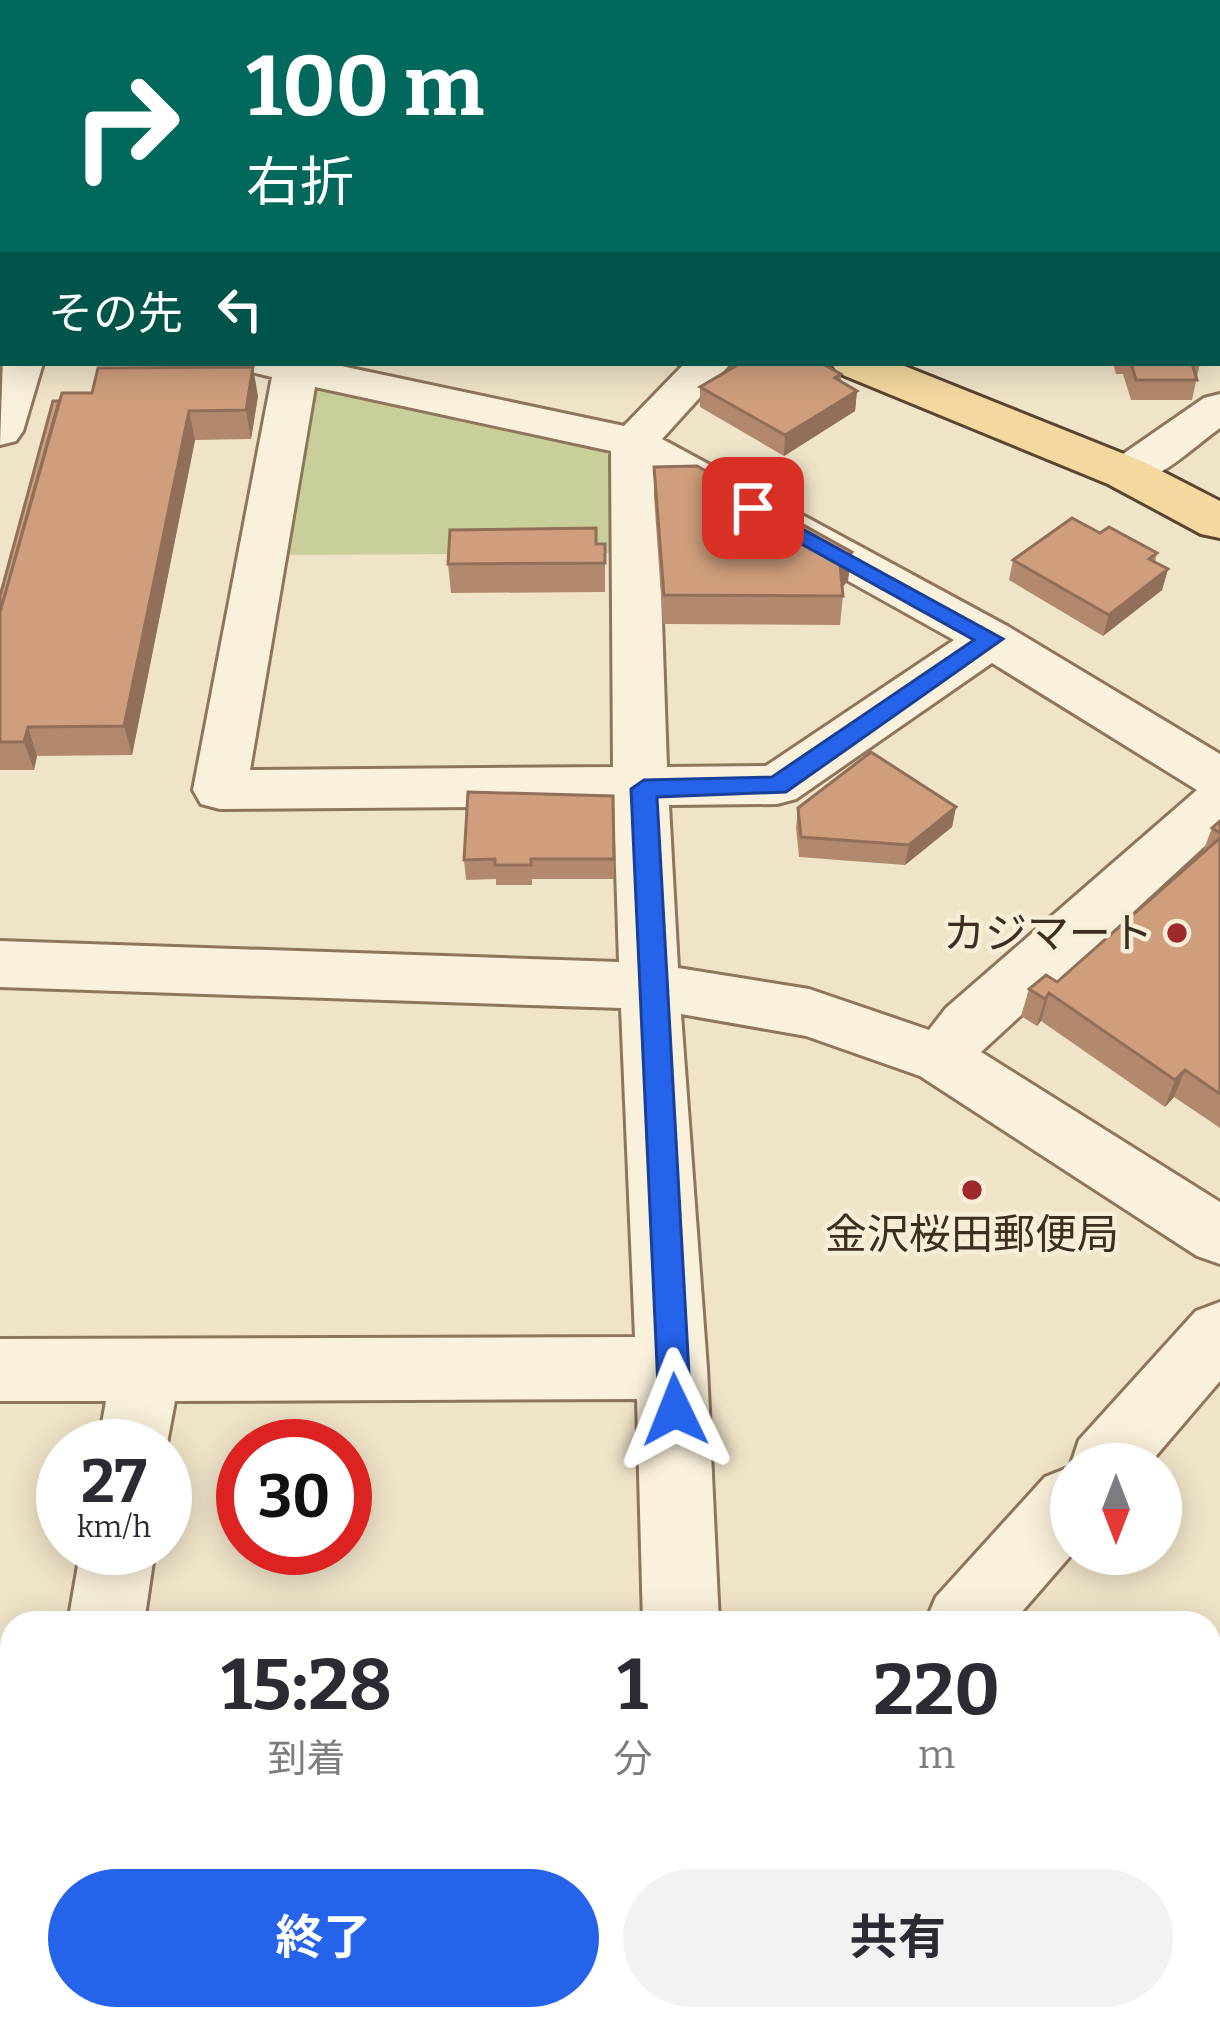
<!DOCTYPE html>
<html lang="ja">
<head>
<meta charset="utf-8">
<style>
	:root { --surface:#fff; --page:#f2f2f3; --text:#2b2b33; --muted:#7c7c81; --accent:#2563eb }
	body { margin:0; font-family:Bitter,"Noto Sans JP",serif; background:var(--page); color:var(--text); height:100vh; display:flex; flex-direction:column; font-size:45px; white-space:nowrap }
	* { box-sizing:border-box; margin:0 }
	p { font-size:39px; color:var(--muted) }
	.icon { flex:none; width:66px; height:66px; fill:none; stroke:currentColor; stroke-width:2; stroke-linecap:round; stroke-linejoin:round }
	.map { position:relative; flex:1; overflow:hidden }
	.side { position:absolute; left:0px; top:1611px; width:1221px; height:420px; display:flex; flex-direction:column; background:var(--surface); border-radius:36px 36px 0 0; box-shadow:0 6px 30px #0003 }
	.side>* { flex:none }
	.hud { position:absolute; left:0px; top:0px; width:1221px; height:366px; box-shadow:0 6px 30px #0003; background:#00695c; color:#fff; overflow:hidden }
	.needle { width:78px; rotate:180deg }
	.buttons { position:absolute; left:1050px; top:1443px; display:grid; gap:24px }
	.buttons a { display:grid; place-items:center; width:132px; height:132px; border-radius:50%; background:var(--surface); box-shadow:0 6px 30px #0003; font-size:60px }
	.speed { position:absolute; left:36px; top:1419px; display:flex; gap:24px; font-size:60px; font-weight:700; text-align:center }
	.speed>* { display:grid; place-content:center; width:156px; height:156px; border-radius:50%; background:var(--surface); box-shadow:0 6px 30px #0003; line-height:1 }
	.speed small { font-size:30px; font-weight:400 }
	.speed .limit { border:18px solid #d22; background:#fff; color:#111 }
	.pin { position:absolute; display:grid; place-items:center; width:102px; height:102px; color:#fff; margin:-51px; border-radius:24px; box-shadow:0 6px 18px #0006 }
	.me { position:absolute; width:132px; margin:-66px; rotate:358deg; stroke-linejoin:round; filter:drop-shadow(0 0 9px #0008) }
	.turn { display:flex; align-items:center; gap:42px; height:252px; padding:0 48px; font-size:54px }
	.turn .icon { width:156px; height:156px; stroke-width:2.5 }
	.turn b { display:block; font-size:84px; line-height:102px }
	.then { display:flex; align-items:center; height:114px; padding:0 48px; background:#0003; gap:24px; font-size:45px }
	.eta { display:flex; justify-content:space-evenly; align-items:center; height:204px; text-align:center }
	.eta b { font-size:72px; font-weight:700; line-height:84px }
	.button { display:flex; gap:24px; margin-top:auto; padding:24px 48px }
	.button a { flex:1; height:138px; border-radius:72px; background:var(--accent); color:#fff; font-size:48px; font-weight:700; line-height:138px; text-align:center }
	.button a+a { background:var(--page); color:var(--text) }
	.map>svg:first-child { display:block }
</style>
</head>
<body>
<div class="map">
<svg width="1220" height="2031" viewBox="0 0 1220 2031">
	<rect width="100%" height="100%" fill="#f0e4c8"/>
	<path fill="#c9cf9b" d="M330,387L598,446L609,456L613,553L285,555L311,394Z"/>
	<path fill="#a9c4bc" stroke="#6f938a" stroke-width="3" d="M519,0H1184L1158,3Z"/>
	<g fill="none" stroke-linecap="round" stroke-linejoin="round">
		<defs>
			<path id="minor" d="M0,311H3V337H0Z
				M3,357V363H43L23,431L16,441L0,445Z
				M244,363H327L624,426L685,363H731L662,439L1009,627L1220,754V832L981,1052L1220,1202V1264L1197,1256L920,1076L806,1036L681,1014L707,1368L719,1623H643L637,1399L175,1401L165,1454V1446H98L106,1401H0V1339L635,1337L621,1008L0,987V941L619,962L614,806L220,809L201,804L193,790L272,377L251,372ZM315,387L611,451L613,767L250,770ZM657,474L954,640L766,766L667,767ZM992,663L1197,790L946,1008L929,1030L809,989L678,968L669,805L777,804L796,799Z
				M1220,394V428C1189,450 1149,493 1110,483L1103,473L1110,463L1204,398Z
				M1220,1302V1381L1149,1464H1071L1072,1554L1012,1623H925L936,1597L1045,1477L1070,1467L1079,1440L1196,1311Z
				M81,1548H155L144,1623H68Z
				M12,1874V1962L0,1967V1879Z
				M565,2019H656L651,2031H560Z
				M722,2019H813L818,2031H727Z"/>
			<path id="major" d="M0,173L3,174V200L0,199Z
				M831,363H897L1144,462L1220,501V538L1201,534L1108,484L838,373Z"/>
		</defs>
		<use href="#minor" stroke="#8d765c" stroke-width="6"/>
		<use href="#major" stroke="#5b4430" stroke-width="6"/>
		<use href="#minor" fill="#faf1dc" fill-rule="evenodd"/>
		<use href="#major" fill="#f3d9a0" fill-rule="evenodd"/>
	</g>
	<path fill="#b2896c" d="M0,88H3V156H0Z
		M1218,132H1220V196H1218Z
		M0,237H3V305H0Z
		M1113,363H1200L1192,400H1131L1123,374H1116Z
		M841,374V381L857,391L855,411L784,456L700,407V387Z
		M258,396L251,439L195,440L132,755L37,756L34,770H0V596L53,401Z
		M654,467L848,581L842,587L843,596L840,625L663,624L654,496Z
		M1100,533L1157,553L1155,562L1168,569L1162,590L1103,636L1009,580L1013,560Z
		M605,544V592L451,593L448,564Z
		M613,796L614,879H532V885H496V879L466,880L464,860Z
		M956,807L952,827L905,865L799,857L796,828L798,808Z
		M1220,821V1128L1174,1097L1165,1107L1041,1021L1037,1026L1021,1016L1029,989L1057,982L1202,854L1212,828Z"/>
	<path fill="#916f58" d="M253,367L258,396L251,439L246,410Z
		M857,391L855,411L784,456L785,435Z
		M189,411L195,440L132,755L124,726Z
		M852,552L848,581L837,593L840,564Z
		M1168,569L1162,590L1103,636L1109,615Z
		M28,727L37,756L34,770L24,742Z
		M956,807L952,827L905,865L909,845Z
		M1049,993L1041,1021L1037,1026L1045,999Z
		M1185,1070L1174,1097L1165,1107L1175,1080Z"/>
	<path fill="#cf9f7d" stroke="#916f58" stroke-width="3" d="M0,88H3L2,129H0Z
		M1218,132H1220V169H1218Z
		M0,237H3V285H0Z
		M741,363H821L841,374L835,378L857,391L785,435L700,387Z
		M1131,363H1192L1197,380H1136Z
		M253,367L246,410L189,411L124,726L28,727L24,742H0V612L62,393H92L98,368Z
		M53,401H59L0,612V596Z
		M697,466L852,552L840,564L843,596L664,595L654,467Z
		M1072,518L1100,533L1109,527L1157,553L1149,559L1168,569L1109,615L1013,560Z
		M596,528V544H605V563L448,564L450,530Z
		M871,752L956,807L909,845L801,837L798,808Z
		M468,792L613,796L614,859H531V865H495V859L464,860Z
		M1220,821V833L1212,828Z
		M1220,838V1094L1185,1070L1175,1080L1049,993L1045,999L1029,989L1046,975L1057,982Z"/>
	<path fill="#2563eb" stroke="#184099" stroke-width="3" d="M753,502L1003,639L786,792L657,797L691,1410L686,1420L675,1425L663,1420L659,1410L631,789L644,780L772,777L974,640L746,513L743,508Z"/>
	<g fill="#9e2a2b" stroke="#f7eed8" stroke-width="4.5">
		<circle cx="1177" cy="933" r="12"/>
		<circle cx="972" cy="1190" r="12"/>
	</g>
	<g text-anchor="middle" stroke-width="9" stroke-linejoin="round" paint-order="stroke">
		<g font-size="42" fill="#3d2e20" stroke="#f7eed8" text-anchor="end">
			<text x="1153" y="948">カジマート</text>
			<text x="972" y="1249" text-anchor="middle">金沢桜田郵便局</text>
		</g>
	</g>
</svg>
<div class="buttons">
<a><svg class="needle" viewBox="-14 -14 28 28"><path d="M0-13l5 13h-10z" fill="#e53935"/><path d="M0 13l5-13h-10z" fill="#7c7c81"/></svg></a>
</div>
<div class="speed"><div>27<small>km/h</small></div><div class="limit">30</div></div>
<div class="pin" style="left:753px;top:508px;background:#d93025"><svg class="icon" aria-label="arrive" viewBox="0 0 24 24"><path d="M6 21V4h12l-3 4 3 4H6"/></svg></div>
<svg class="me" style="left:675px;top:1410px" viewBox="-20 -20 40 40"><path d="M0-17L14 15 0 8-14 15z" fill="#2563eb" stroke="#fff" stroke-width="4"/></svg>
<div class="hud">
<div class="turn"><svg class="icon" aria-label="right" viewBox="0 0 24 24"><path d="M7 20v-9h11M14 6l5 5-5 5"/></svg><div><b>100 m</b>右折</div></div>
<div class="then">その先<svg class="icon" aria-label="left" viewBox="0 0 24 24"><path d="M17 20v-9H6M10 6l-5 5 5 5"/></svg></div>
</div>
<section class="side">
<div class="eta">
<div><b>15:28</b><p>到着</p></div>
<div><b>1</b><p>分</p></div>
<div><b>220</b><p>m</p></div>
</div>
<div class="button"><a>終了</a><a>共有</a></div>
</section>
</div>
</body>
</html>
